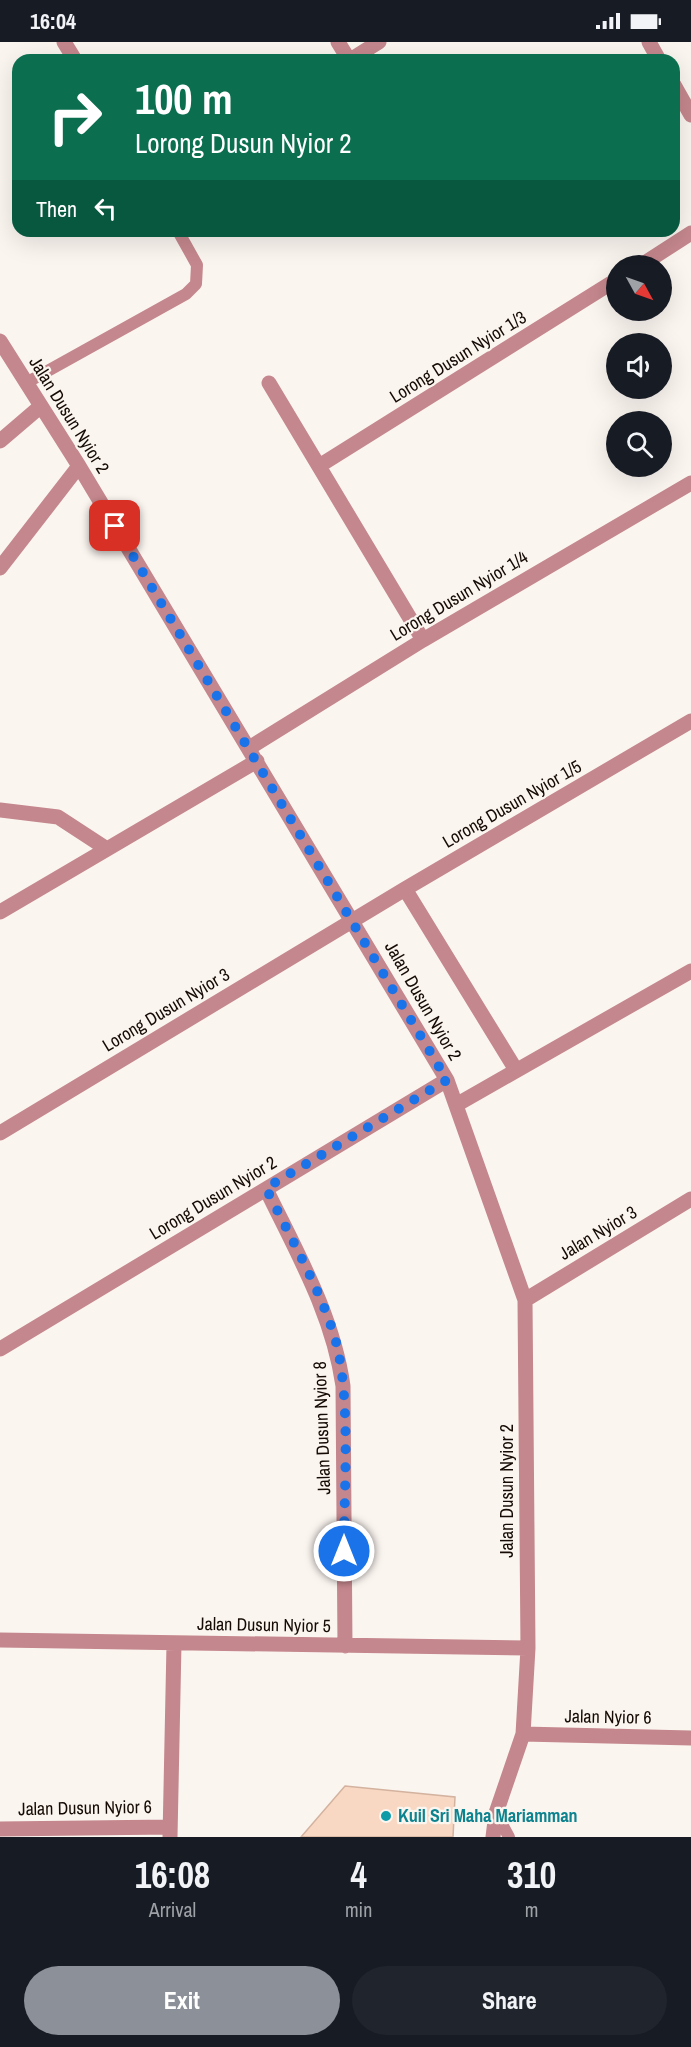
<!DOCTYPE html>
<html lang="en">
<head>
<meta charset="utf-8">
<style>
	:root { --surface:#171b24; --page:#20242c; --text:#f1f3f6; --muted:#9ea1a6; --accent:#8c9099 }
	body { margin:0; font-family:"Archivo Narrow",sans-serif; background:var(--page); color:var(--text); height:100vh; display:flex; flex-direction:column; font-size:22px; white-space:nowrap }
	* { box-sizing:border-box; margin:0 }
	p { font-size:20px; color:var(--muted) }
	.icon { flex:none; width:33px; height:33px; fill:none; stroke:currentColor; stroke-width:2; stroke-linecap:round; stroke-linejoin:round }
	.map { position:relative; height:1795px; overflow:hidden }
	.side { display:flex; flex-direction:column; background:var(--surface); flex:1 }
	.side>* { flex:none }
	.guide { position:absolute; left:12px; top:12px; width:668px; height:183px; border-radius:18px; box-shadow:0 6px 24px #0002; background:#0b6e4f; color:#fff; overflow:hidden }
	.needle { width:39px; rotate:130deg }
	.controls { position:absolute; left:606px; top:213px; display:grid; gap:12px }
	.controls a { display:grid; place-items:center; width:66px; height:66px; border-radius:50%; background:var(--surface); box-shadow:0 6px 24px #0002; font-size:30px }
	.pin { position:absolute; display:grid; place-items:center; width:51px; height:51px; color:#fff; margin:-26px; border-radius:12px; box-shadow:0 3px 9px #0006 }
	.me { position:absolute; width:66px; margin:-33px; rotate:0deg; stroke-linejoin:round; filter:drop-shadow(0 0 4px #0008) }
	.turn { display:flex; align-items:center; gap:21px; height:126px; padding:0 24px; font-size:27px }
	.turn .icon { width:78px; height:78px; stroke-width:2.5 }
	.turn b { display:block; font-size:42px; line-height:51px }
	.then { display:flex; align-items:center; height:57px; padding:0 24px; background:#0003; gap:12px; font-size:22px }
	.eta { display:flex; justify-content:space-evenly; align-items:center; height:102px; text-align:center }
	.eta b { font-size:36px; font-weight:700; line-height:42px }
	.button { display:flex; gap:12px; margin-top:auto; padding:12px 24px }
	.button a { flex:1; height:69px; border-radius:36px; background:var(--accent); color:#fff; font-size:24px; font-weight:700; line-height:69px; text-align:center }
	.button a+a { background:var(--page); color:var(--text) }
	.status { display:flex; justify-content:space-between; align-items:center; height:42px; padding:0 30px; background:var(--surface); direction:ltr }
	.status svg { height:16px; fill:currentColor }
	.map>svg:first-child { display:block }
</style>
</head>
<body>
<div class="status"><b>16:04</b><svg viewBox="0 0 49 12"><path d="M0 12V9h3v3zM5 12V6h3v6zM10 12V3h3v9zM15 12V0h3v12zM26 1h20v11H26zM47 4h2v5h-2z"/></svg></div>
<div class="map">
<svg width="691" height="1795" viewBox="0 0 691 1795">
	<rect width="100%" height="100%" fill="#fbf5f0"/>
	<path fill="#f8d8c2" stroke="#d3b39f" stroke-width="1.5" d="M345,1744L455,1755L453,1795H301Z"/>
	<g fill="none" stroke-linecap="round" stroke-linejoin="round">
		<path stroke="#c4878d" stroke-width="12" d="M26,341L186,252L196,242L197,223L178,189
			M496,1771L509,1795"/>
		<path stroke="#c4878d" stroke-width="15" d="M64,0L75,18
			M338,0L349,18
			M649,0L659,18
			M350,18L379,0
			M674,43L691,73
			M640,224L691,191
			M0,299L79,424L447,1038L525,1258L528,1606L523,1692L496,1771L493,1795
			M269,341L423,598
			M0,399L41,364
			M319,424L616,238
			M0,526L79,424
			M249,706L423,598L691,441
			M0,768L58,775L107,807
			M405,847L516,1028
			M0,870L257,719
			M456,1063L691,929
			M0,1091L405,847L691,679
			M266,1147C297,1211 333,1273 343,1344L345,1604
			M525,1258L691,1157
			M0,1307L447,1038
			M0,1598L528,1606
			M523,1692L691,1696
			M0,1787L170,1785
			M170,1795L174,1602"/>
	</g>
	<g fill="none" stroke-linecap="round" stroke-linejoin="round">
		<path stroke="#1a73e8" stroke-width="10" stroke-dasharray="0 18" d="M115,484L447,1038L266,1146C289,1193 330,1264 339,1313C350,1373 344,1448 344,1509"/>
	</g>
	<circle fill="#0f9aa8" stroke="#fbf5f0" stroke-width="2" cx="386" cy="1774" r="6"/>
	<g text-anchor="middle" stroke-width="4.5" stroke-linejoin="round" paint-order="stroke">
		<g font-size="18" fill="#150b04" stroke="#fbf5f0">
			<text transform="translate(458 315) rotate(-32)" y="6">Lorong Dusun Nyior 1/3</text>
			<text transform="translate(69 373) rotate(58)" y="6">Jalan Dusun Nyior 2</text>
			<text transform="translate(459 554) rotate(-31)" y="6">Lorong Dusun Nyior 1/4</text>
			<text transform="translate(512 762) rotate(-30)" y="6">Lorong Dusun Nyior 1/5</text>
			<text transform="translate(423 959) rotate(60)" y="6">Jalan Dusun Nyior 2</text>
			<text transform="translate(166 968) rotate(-31)" y="6">Lorong Dusun Nyior 3</text>
			<text transform="translate(213 1156) rotate(-31)" y="6">Lorong Dusun Nyior 2</text>
			<text transform="translate(598 1191) rotate(-31)" y="6">Jalan Nyior 3</text>
			<text transform="translate(322 1386) rotate(-92)" y="6">Jalan Dusun Nyior 8</text>
			<text transform="translate(507 1449) rotate(-90)" y="6">Jalan Dusun Nyior 2</text>
			<text transform="translate(264 1583) rotate(1)" y="6">Jalan Dusun Nyior 5</text>
			<text transform="translate(608 1675) rotate(1)" y="6">Jalan Nyior 6</text>
			<text transform="translate(85 1766) rotate(-1)" y="6">Jalan Dusun Nyior 6</text>
		</g>
		<g font-size="18" font-weight="bold" fill="#0d838f" stroke="#fbf5f0" text-anchor="start">
			<text x="398" y="1780">Kuil Sri Maha Mariamman</text>
		</g>
	</g>
</svg>
<div class="controls">
<a><svg class="needle" viewBox="-14 -14 28 28"><path d="M0-13l5 13h-10z" fill="#e53935"/><path d="M0 13l5-13h-10z" fill="#9ea1a6"/></svg></a>
<a><svg class="icon" aria-label="sound" viewBox="0 0 24 24"><path d="M4 9h4l5-4v14l-5-4H4zM17 9q2 3 0 6"/></svg></a>
<a><svg class="icon" aria-label="search" viewBox="0 0 24 24"><circle cx="10" cy="10" r="6"/><path d="M15 15l6 6"/></svg></a>
</div>
<div class="pin" style="left:115px;top:484px;background:#d93025"><svg class="icon" aria-label="arrive" viewBox="0 0 24 24"><path d="M6 21V4h12l-3 4 3 4H6"/></svg></div>
<svg class="me" style="left:344px;top:1509px" viewBox="-20 -20 40 40"><circle r="17" fill="#1a73e8" stroke="#fff" stroke-width="3"/><path d="M0-11L8 9 0 5-8 9z" fill="#fff"/></svg>
<div class="guide">
<div class="turn"><svg class="icon" aria-label="right" viewBox="0 0 24 24"><path d="M7 20v-9h11M14 6l5 5-5 5"/></svg><div><b>100 m</b>Lorong Dusun Nyior 2</div></div>
<div class="then">Then<svg class="icon" aria-label="left" viewBox="0 0 24 24"><path d="M17 20v-9H6M10 6l-5 5 5 5"/></svg></div>
</div>
</div>
<section class="side">
<div class="eta">
<div><b>16:08</b><p>Arrival</p></div>
<div><b>4</b><p>min</p></div>
<div><b>310</b><p>m</p></div>
</div>
<div class="button"><a>Exit</a><a>Share</a></div>
</section>
</body>
</html>
